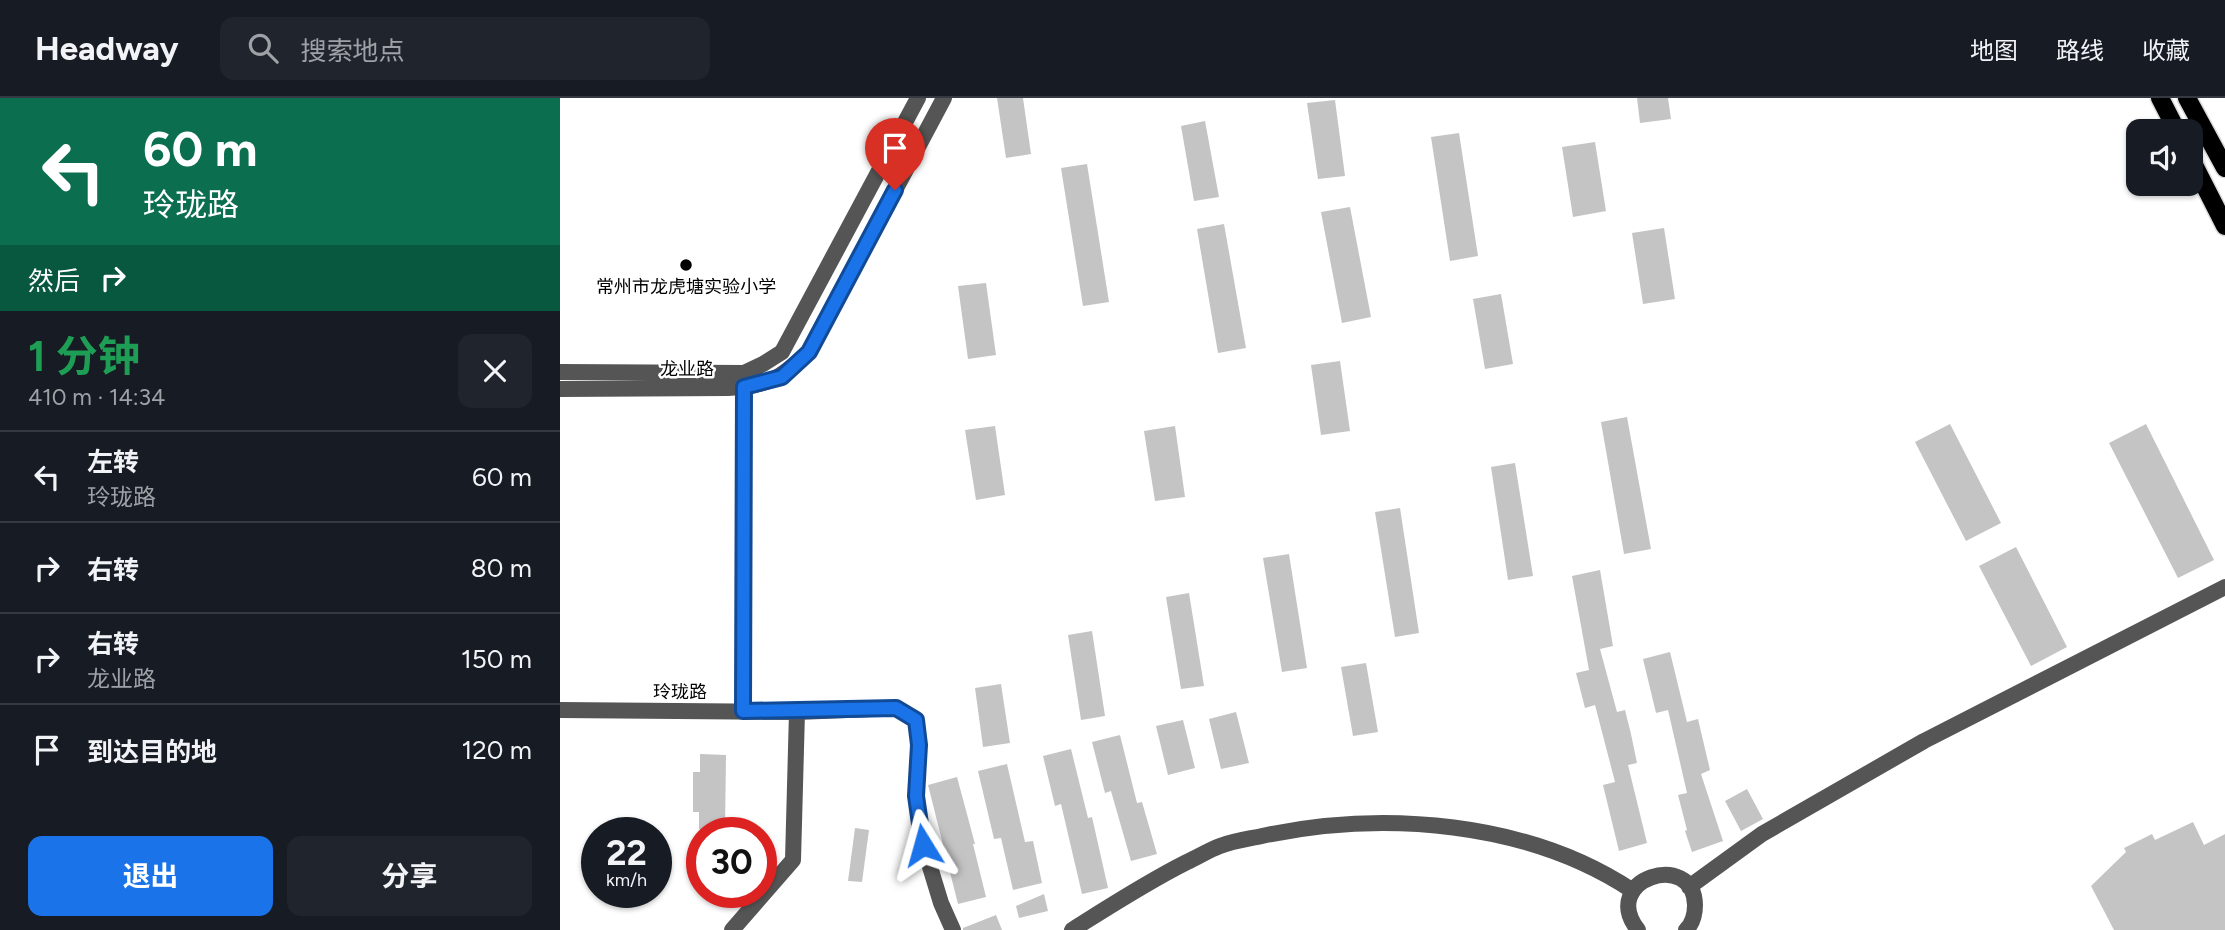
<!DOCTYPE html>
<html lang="zh">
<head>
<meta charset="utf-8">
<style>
	:root { --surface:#171b24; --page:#20242c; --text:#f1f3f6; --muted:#9ea1a6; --line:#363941; --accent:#1a73e8 }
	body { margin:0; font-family:Figtree,"Noto Sans SC",sans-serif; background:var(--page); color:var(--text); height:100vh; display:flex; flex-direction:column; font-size:26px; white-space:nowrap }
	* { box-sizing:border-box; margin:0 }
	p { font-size:23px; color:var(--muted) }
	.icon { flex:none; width:38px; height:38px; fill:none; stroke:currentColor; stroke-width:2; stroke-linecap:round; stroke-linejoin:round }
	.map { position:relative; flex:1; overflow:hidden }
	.sheet { display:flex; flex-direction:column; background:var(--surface); width:560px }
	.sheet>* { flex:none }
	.hud { background:#0b6e4f; color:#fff; overflow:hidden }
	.tools { position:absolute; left:1566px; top:21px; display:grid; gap:14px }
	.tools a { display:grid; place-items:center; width:77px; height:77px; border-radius:14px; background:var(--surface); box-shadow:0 2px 5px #0004; font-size:35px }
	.speed { position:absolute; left:21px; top:719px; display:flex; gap:14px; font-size:35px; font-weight:700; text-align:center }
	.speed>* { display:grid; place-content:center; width:91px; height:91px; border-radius:50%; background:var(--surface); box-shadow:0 2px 5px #0004; line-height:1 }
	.speed small { font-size:18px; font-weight:400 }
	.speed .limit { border:10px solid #d22; background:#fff; color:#111 }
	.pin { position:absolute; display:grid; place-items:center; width:60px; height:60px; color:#fff; margin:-72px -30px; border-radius:50% 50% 50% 0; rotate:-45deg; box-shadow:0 0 7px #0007 }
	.pin .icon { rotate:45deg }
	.me { position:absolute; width:77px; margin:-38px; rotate:352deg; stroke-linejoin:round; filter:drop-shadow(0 0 5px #0008) }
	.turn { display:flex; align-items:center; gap:24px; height:147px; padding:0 28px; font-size:32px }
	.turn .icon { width:91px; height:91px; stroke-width:2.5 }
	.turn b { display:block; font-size:49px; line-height:60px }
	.then { display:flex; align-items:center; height:66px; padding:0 28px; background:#0003; gap:14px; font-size:26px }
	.round { display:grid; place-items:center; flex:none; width:74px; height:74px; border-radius:14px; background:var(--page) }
	.overview { display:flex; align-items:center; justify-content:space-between; height:119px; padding:0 28px }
	h1 { font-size:42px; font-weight:700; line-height:52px; color:#1e9e55 }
	.cta { display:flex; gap:14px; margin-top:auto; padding:14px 28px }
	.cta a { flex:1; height:80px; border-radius:14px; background:var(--accent); color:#fff; font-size:28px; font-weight:700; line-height:80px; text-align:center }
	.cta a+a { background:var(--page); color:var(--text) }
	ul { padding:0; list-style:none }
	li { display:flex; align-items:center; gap:21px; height:91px; padding:0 28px; border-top:2px solid var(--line) }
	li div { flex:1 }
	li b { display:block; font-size:26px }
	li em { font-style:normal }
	header { display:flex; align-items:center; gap:42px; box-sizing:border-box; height:98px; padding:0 35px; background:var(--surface); border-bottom:2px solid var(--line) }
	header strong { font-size:33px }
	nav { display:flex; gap:38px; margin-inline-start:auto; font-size:24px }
	.search { width:490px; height:63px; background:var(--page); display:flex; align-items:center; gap:18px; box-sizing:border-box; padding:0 24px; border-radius:14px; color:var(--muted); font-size:26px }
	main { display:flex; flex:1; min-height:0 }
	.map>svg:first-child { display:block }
</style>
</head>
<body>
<header>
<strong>Headway</strong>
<div class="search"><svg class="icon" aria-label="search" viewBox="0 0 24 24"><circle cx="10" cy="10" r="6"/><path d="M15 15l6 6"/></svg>搜索地点</div>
<nav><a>地图</a><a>路线</a><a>收藏</a></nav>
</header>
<main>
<section class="sheet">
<div class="hud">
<div class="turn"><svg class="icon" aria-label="left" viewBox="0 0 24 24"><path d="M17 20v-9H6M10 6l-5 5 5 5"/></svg><div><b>60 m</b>玲珑路</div></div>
<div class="then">然后<svg class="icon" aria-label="right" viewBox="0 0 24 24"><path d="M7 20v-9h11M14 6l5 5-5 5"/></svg></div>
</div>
<div class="overview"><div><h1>1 分钟</h1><p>410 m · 14:34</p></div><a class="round"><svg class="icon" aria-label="close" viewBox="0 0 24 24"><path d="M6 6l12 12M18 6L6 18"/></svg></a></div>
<ul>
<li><svg class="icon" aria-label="left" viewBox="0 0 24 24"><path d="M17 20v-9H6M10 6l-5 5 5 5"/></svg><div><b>左转</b><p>玲珑路</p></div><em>60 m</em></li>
<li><svg class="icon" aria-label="right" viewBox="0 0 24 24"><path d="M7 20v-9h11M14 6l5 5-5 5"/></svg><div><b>右转</b></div><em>80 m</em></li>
<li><svg class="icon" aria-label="right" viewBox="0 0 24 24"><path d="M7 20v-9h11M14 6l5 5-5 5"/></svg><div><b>右转</b><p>龙业路</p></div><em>150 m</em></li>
<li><svg class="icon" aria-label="arrive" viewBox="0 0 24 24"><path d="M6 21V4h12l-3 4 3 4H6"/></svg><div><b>到达目的地</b></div><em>120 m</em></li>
</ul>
<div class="cta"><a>退出</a><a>分享</a></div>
</section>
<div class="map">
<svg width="1665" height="832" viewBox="0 0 1665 832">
	<rect width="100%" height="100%" fill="#fff"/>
	<path fill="#c4c4c4" d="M437,0H463L471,56L446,60Z
		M1077,0H1108L1111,21L1080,25Z
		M775,2L785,78L758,81L747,5Z
		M645,23L659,99L634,103L621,28Z
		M899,35L918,158L890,163L871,39Z
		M1035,44L1046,113L1013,119L1002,49Z
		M527,66L549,204L523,208L501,70Z
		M790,109L811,219L782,225L761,114Z
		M664,126L686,250L658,255L637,131Z
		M1104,130L1115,201L1083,206L1072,135Z
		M426,185L436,257L408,261L398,188Z
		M941,196L953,266L925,271L913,201Z
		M780,263L790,333L761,337L751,267Z
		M1067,319L1091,451L1064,456L1041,324Z
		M1390,326L1441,425L1406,443L1355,344Z
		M1586,326L1654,462L1618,480L1549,345Z
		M435,328L445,397L416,402L405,332Z
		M615,328L625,399L595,403L584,333Z
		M955,365L973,478L948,482L931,369Z
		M840,410L859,535L835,539L815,414Z
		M1456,449L1507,549L1471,568L1419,468Z
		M729,456L747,570L722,574L703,460Z
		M1040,472L1053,548L1040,551L1057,614L1065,612L1071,636L1077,665L1068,667L1087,745L1059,753L1043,687L1055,684L1035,607L1025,610L1016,575L1029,572L1012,478Z
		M629,495L644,588L621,591L606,499Z
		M532,533L545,618L521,622L508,537Z
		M1110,554L1127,624L1138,621L1150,672L1141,676L1163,743L1132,754L1125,733L1127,732L1118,697L1127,695L1108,612L1096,615L1083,561Z
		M806,565L818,634L793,638L781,569Z
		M441,586L450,645L423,649L415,590Z
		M676,614L689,665L661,671L649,621Z
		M623,622L635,670L608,677L596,628Z
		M560,637L577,705L582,704L597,756L571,763L551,693L545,695L532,644Z
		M511,651L528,720L532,719L548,790L522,796L501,706L495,708L483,658Z
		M140,656L166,657L165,732L139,731V714H133V674H140Z
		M447,666L465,744L473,743L482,785L453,792L441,740L434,741L418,673Z
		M397,679L415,746H413L426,799L398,806L368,687Z
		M1187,691L1203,721L1181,733L1165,703Z
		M1633,724L1644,747L1665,736V832H1554L1531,788L1566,754L1564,750L1592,736L1595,742Z
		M295,730L309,732L302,784L288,783Z
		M484,796L488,813L459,820L456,808Z
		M436,817L442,832H403V830Z"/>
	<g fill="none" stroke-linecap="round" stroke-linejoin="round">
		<defs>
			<path id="major" d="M1600,0L1617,33
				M1627,0L1665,70
				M1631,61L1665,128"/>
		</defs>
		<use href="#major" stroke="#dbdbdb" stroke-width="21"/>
		<path stroke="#555" stroke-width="16" d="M0,274L184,275L203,266L222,254L358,0
			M0,291L168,290C210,288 219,281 249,254L384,0
			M0,612L237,614L336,610L356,622L359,647L356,698L363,746L381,805L393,832
			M183,613L184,280
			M1129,789L1202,736L1364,643L1665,489
			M172,832L233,762L237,614
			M512,832C550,808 587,784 627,764C638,759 649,752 660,748C673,743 688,741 702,738C823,712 968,723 1073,793
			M1078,832C1038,781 1134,751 1135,807C1135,817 1133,825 1126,832"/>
		<use href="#major" stroke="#000" stroke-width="18"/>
	</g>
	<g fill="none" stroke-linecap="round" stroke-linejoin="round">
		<defs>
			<path id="route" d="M335,92L249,254L222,279L184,289L183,613L336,610L356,622L359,647L356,698L363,747"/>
		</defs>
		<use href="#route" stroke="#114b97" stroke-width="18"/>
		<use href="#route" stroke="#1a73e8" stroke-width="12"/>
	</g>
	<circle fill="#000" stroke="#fff" stroke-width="2.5" cx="126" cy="167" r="7"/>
	<g text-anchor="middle" stroke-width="5" stroke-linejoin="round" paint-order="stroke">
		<g font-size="18" fill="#000" stroke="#fff">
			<text x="126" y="195">常州市龙虎塘实验小学</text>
		</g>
		<g font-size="18" fill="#000" stroke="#fff">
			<text x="127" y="277">龙业路</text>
			<text x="120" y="600">玲珑路</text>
		</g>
	</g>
</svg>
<div class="tools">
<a><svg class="icon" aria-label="sound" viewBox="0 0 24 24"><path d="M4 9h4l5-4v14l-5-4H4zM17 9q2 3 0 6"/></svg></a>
</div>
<div class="speed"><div>22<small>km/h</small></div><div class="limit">30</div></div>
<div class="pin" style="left:335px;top:92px;background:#d93025"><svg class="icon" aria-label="arrive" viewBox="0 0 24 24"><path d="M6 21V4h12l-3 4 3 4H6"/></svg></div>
<svg class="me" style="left:363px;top:747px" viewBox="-20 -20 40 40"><path d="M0-17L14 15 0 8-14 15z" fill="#1a73e8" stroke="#fff" stroke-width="4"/></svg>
</div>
</main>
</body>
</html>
